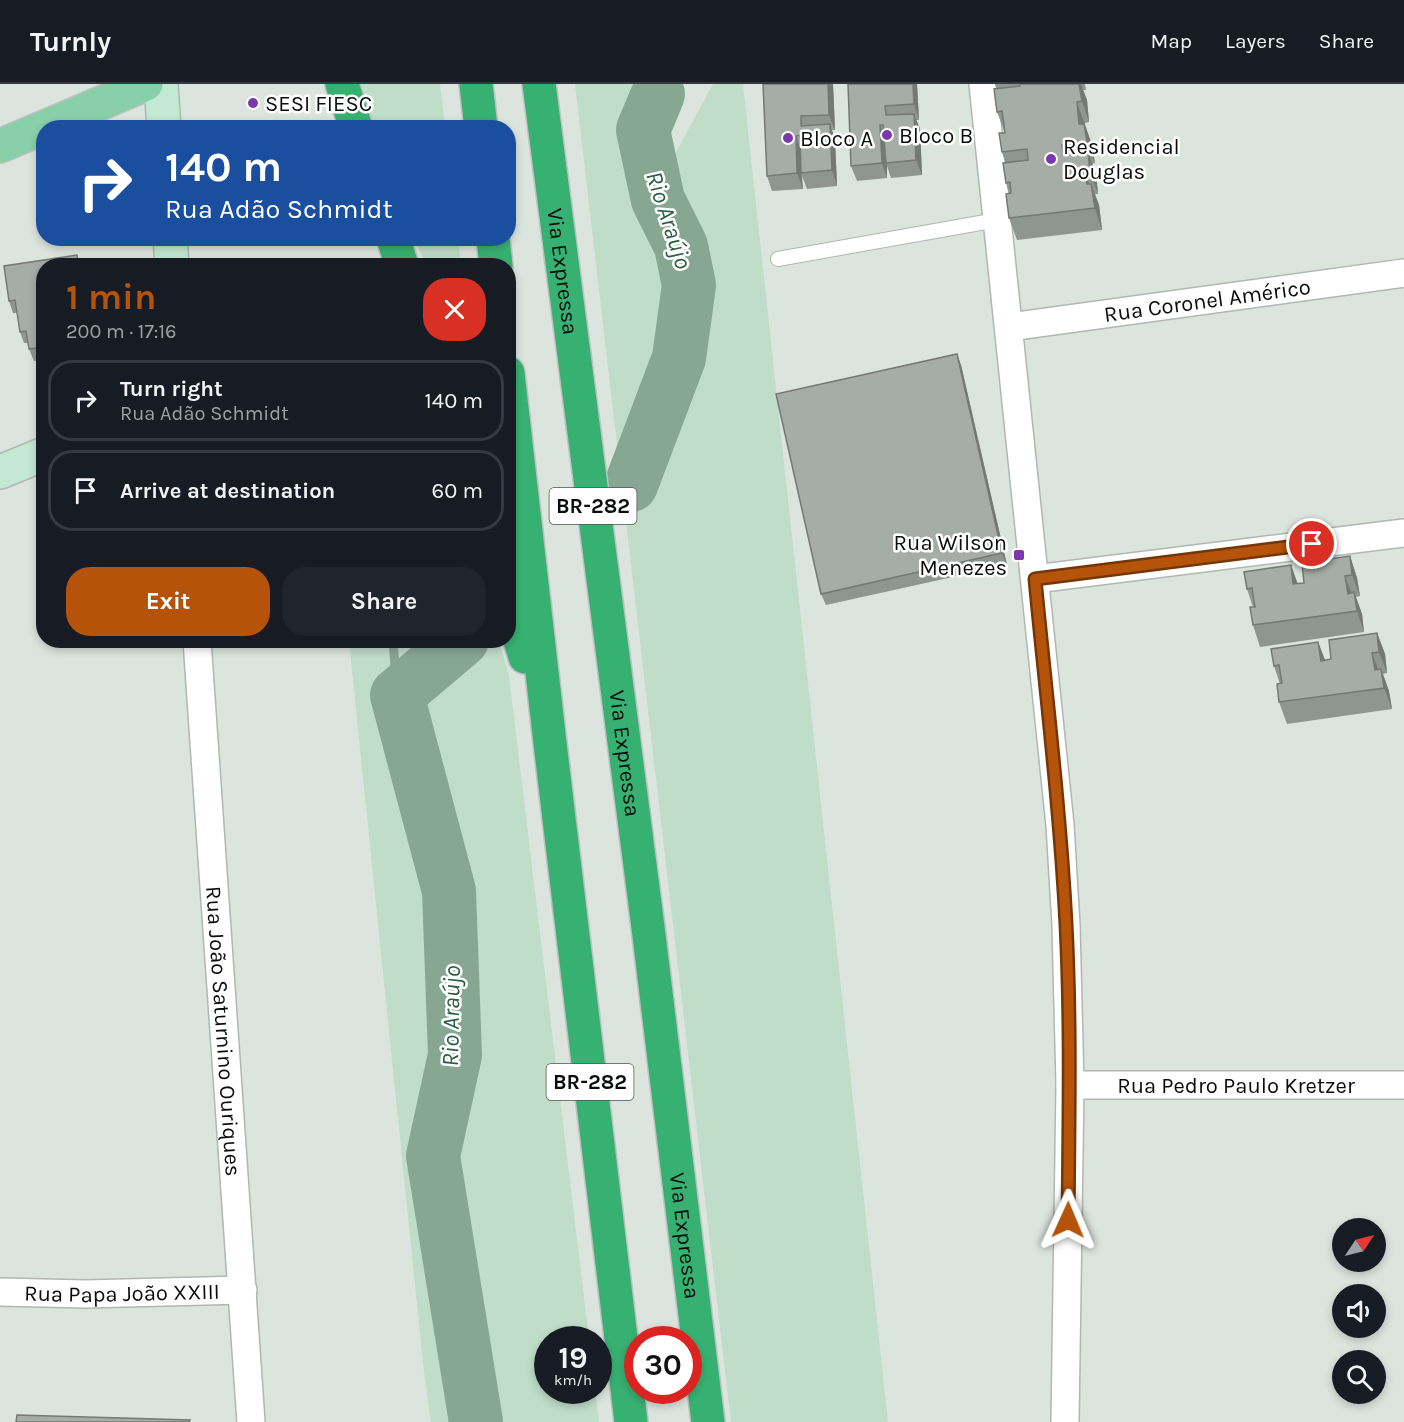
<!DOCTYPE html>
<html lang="en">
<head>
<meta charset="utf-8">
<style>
	:root { --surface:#171b24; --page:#20242c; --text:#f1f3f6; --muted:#9ea1a6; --line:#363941; --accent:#b45309 }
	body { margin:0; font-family:Karla,sans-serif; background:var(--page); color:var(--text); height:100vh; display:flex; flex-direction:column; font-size:22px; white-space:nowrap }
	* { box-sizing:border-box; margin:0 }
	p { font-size:20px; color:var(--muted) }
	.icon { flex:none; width:33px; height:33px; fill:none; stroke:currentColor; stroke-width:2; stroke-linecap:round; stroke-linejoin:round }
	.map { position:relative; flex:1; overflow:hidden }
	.details { position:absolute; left:36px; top:174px; width:480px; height:390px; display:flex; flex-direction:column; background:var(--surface); border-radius:24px; box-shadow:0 3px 9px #0003 }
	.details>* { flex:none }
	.guide { position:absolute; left:36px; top:36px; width:480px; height:126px; border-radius:24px; box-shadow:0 3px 9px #0003; background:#1a4fa0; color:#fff; overflow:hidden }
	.needle { width:39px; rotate:55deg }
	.fabs { position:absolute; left:1332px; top:1134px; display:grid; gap:12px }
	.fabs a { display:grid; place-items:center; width:54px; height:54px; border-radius:50%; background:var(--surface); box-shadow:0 3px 9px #0003; font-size:30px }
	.speed { position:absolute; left:534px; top:1242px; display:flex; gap:12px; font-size:30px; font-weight:700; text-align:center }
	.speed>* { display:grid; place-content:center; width:78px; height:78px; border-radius:50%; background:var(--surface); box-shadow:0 3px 9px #0003; line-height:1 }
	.speed small { font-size:15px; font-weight:400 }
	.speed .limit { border:9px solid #d22; background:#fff; color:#111 }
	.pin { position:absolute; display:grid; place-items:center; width:51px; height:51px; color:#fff; margin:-26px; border:3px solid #fff; border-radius:50%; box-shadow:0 2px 6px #0007 }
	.me { position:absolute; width:66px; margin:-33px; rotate:1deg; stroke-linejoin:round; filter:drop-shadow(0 0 4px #0008) }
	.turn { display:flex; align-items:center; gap:21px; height:126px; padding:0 30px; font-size:27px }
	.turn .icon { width:78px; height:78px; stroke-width:2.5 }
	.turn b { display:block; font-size:42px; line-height:51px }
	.round { display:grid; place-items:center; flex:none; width:63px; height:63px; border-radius:24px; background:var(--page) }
	.headline { display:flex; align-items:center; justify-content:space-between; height:102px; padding:0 30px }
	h1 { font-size:36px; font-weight:700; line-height:45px; color:var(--accent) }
	.action { display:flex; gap:12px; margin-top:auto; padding:12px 30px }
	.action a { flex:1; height:69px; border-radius:24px; background:var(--accent); color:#fff; font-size:24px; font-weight:700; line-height:69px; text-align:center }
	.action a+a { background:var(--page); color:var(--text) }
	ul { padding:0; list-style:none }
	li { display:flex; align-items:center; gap:18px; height:81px; margin:0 12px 9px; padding:0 18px; border:3px solid var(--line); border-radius:24px }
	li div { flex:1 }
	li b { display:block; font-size:22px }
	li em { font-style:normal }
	header { display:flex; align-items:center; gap:36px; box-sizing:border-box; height:84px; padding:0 30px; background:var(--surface); border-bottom:2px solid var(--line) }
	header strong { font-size:28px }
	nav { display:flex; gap:33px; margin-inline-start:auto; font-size:21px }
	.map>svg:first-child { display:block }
</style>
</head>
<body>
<header>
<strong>Turnly</strong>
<nav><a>Map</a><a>Layers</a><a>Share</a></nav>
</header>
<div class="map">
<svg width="1404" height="1338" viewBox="0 0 1404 1338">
	<rect width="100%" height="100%" fill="#dce4de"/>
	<path fill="#bfddc9" d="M352,0H440L445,43H371Z
		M575,0H632L674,72L713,0H743L888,1338H731Z
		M415,155H458L461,181H426Z
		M349,557H499L509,592L589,1255L548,1256V1306L595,1307L599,1338H431L424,1288Z"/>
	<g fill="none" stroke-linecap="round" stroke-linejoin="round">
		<path stroke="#88a793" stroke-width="9" d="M393,556L397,611"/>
		<path stroke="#88a793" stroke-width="54" d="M631,401L679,274L689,201L681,162L658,116L643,46L658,10
			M462,556L397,611L449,807L455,971L433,1072L476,1338"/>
		<defs>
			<path id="service" d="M778,175L997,136"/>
			<g id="minor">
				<path d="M983,0L1060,741L1066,841L1070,1001L1065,1338"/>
				<path id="s1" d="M1009,243L1404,189"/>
				<path d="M1035,495L1404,449"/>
				<path id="s2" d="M197,556L251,1338"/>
				<path id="s3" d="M1070,1001H1404"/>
				<path id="s4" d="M0,1208L86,1210L243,1206"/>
			</g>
			<path id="secondary" d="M161,0L164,44
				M170,154L172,182
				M0,388L44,370"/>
			<path id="primary" d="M0,62L146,0"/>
			<g id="motorway">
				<path d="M342,0L356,44"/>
				<path d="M476,0L481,44"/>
				<path id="s5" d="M539,0L648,843L708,1338"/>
				<path d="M393,154L402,182"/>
				<path d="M493,154L496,182"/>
				<path d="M508,289L550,659L631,1338"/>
				<path d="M508,517L525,573"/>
			</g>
		</defs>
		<use href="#service" stroke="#b0b7b2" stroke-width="16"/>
		<use href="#minor" stroke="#b0b7b2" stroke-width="30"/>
		<use href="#secondary" stroke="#b0b7b2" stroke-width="36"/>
		<use href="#primary" stroke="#bfc0c0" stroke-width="36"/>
		<use href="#motorway" stroke="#bfc0c0" stroke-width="36"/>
		<use href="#service" stroke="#fff" stroke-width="14"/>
		<use href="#minor" stroke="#fff" stroke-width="27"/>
		<use href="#secondary" stroke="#c3e8d4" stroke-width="33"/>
		<use href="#primary" stroke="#87d0aa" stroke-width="33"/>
		<use href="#motorway" stroke="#37b171" stroke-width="33"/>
	</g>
	<path fill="#8f9590" d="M763,0H833L835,46H832L835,56L837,102L807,105L802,92L803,105L772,107L767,92Z
		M848,0H917L919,36H916L920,45L922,91L891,94L887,82V94L857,97L851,82Z
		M995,0H1085L1086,6H1083L1087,16L1089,38L1085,39V41L1092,61L1095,79L1092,80L1096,90L1098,110H1095L1099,121L1102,146L1017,156L1009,134V109L1006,99L1005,78L1002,68L1005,49L997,28L996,4Z
		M77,171L79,178L93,176L95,182H44V275L34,277L29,265L28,259H24L20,248L17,229H13L9,217L4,182Z
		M961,281L1007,481L826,521L821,510Z
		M1350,472L1357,494L1360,512L1356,513L1362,530L1364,548L1260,563L1253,541V523L1247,505L1304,499Z
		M1377,549L1385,570L1387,589L1383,590L1389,607L1392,625L1287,640L1279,618L1280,600L1274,582L1318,558L1325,576L1331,575Z"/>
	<path fill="#747976" d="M828,0H833L835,46L829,31Z
		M913,0H917L919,36L914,20Z
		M1079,0H1081L1087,16L1089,38L1082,17Z
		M1077,18L1092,61L1095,79L1079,40Z
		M914,30L920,45L922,91L916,76Z
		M830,40L835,56L837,102L832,86Z
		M880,41L886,57V79L887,82V94L882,79Z
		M796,52L801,67V89L803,105L797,89Z
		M1088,68L1096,90L1098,110L1090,89Z
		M1085,89L1093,109L1091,100L1099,121L1102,146L1087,100Z
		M957,270L961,281L1007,481L1002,469Z
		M1350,472L1357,494L1360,512L1352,491Z
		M1291,481L1299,503L1293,500Z
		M1345,492L1353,513L1348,510Z
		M1354,508L1362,530L1364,548L1357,527Z
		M1377,549L1385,570L1387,589L1379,568Z
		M1318,558L1326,579L1321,577Z
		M1372,569L1380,590L1375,586Z
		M1381,585L1389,607L1392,625L1384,604Z"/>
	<path fill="#a6ada8" stroke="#747976" stroke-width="1.5" d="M763,0H828L829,31L801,32V42L830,40L832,86L801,89L800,51L796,52L797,89L767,92Z
		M848,0H913L914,20L885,22L886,31L914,30L916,76L886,79L883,41H880L882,79L851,82Z
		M1020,0H1079L1082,17L1077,18L1079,40H1084L1087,58L1062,61L1063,71L1088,68L1090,89H1085L1087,100H1091L1095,124L1009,134L1006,110L1011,109L1010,98L1006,99L1003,79L1028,76L1027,65L1002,68L999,49H1005L1002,27L997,28L994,5L1020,2Z
		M77,171L78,178L93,176L94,182H44V263L29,265L26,247L20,248L15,216L9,217L4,182Z
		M957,270L1002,469L821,510L776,310Z
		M1350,472L1352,491L1345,492L1348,510L1354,508L1357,527L1253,541L1250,523H1255L1252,504L1247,505L1244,488L1291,481L1293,500L1304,499L1302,479Z
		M1377,549L1379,568L1372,569L1375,586L1381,585L1384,604L1279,618L1277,600L1282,599L1279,581L1274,582L1271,565L1318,558L1321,577L1331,575L1329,556Z
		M17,1331L190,1336L189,1338H16Z"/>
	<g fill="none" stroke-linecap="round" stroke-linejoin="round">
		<defs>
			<path id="route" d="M1068,1136C1069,1037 1071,938 1066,840C1060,724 1046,610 1035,495L1312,460"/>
		</defs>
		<use href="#route" stroke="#753606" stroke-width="15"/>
		<use href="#route" stroke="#b45309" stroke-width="10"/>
	</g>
	<g fill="#7939ad" stroke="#fff" stroke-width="2">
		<circle cx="253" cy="19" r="6"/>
		<circle cx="887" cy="51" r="6"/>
		<circle cx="788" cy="54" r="6"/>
		<circle cx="1051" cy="75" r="6"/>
		<rect x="1013" y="465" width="12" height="12" rx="3"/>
	</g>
	<g text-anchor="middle" stroke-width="5" stroke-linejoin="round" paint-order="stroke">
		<g fill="#fff" stroke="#545654" stroke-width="1.5">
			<rect x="549.5" y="404" width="87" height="36" rx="4.5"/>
			<rect x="546.5" y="980" width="87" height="36" rx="4.5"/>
		</g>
		<g font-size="21" font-weight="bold" fill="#0a0d0b">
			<text x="593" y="429">BR-282</text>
			<text x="590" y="1005">BR-282</text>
		</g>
		<g font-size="22" fill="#0a0d0b" stroke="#fff" text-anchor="start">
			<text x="265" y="27">SESI FIESC</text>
			<text x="899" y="59">Bloco B</text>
			<text x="800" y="62">Bloco A</text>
			<text x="1063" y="70">Residencial<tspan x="1063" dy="25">Douglas</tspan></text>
			<text x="1007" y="466" text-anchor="end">Rua Wilson<tspan x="1007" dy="25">Menezes</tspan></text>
		</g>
		<g font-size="22" fill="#0a0d0b" stroke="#fff">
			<text dy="8" stroke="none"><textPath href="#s5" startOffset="189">Via Expressa</textPath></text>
			<text dy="8" stroke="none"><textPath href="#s1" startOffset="200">Rua Coronel Américo</textPath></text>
			<text dy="8" stroke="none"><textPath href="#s5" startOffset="675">Via Expressa</textPath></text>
			<text dy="8" stroke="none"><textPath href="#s2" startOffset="392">Rua João Saturnino Ouriques</textPath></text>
			<text dy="8" stroke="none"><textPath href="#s3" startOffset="166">Rua Pedro Paulo Kretzer</textPath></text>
			<text dy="8" stroke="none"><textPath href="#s5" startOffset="1161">Via Expressa</textPath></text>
			<text dy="8" stroke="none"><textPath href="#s4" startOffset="122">Rua Papa João XXIII</textPath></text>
		</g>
		<g font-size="24" font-style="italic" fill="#2c6042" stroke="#fff">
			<text transform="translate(669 136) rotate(72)" y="8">Rio Araújo</text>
			<text transform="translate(451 932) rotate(-89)" y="8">Rio Araújo</text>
		</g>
	</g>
</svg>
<div class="fabs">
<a><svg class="needle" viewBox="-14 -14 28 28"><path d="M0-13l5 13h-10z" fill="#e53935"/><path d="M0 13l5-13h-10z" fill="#9ea1a6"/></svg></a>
<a><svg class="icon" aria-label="sound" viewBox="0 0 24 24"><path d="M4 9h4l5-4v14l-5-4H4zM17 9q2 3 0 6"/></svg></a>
<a><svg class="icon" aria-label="search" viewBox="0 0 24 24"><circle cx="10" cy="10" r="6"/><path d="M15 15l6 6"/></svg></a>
</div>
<div class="speed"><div>19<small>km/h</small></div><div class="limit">30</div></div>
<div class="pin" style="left:1312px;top:460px;background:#d93025"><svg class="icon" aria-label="arrive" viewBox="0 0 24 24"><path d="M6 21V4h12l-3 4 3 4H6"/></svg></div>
<svg class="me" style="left:1068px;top:1136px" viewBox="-20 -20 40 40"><path d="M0-17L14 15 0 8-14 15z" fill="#b45309" stroke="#fff" stroke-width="4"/></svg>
<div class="guide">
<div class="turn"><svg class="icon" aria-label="right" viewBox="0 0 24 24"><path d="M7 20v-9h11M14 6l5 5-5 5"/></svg><div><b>140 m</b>Rua Adão Schmidt</div></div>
</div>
<section class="details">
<div class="headline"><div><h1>1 min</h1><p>200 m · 17:16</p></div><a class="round" style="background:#d93025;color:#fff"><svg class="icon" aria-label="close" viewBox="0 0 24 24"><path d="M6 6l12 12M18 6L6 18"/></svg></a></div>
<ul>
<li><svg class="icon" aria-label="right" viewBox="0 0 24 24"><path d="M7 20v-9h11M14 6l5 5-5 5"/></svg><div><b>Turn right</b><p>Rua Adão Schmidt</p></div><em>140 m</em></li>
<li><svg class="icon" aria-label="arrive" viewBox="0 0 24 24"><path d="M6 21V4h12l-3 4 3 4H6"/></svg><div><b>Arrive at destination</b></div><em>60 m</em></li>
</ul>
<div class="action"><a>Exit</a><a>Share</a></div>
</section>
</div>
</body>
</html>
